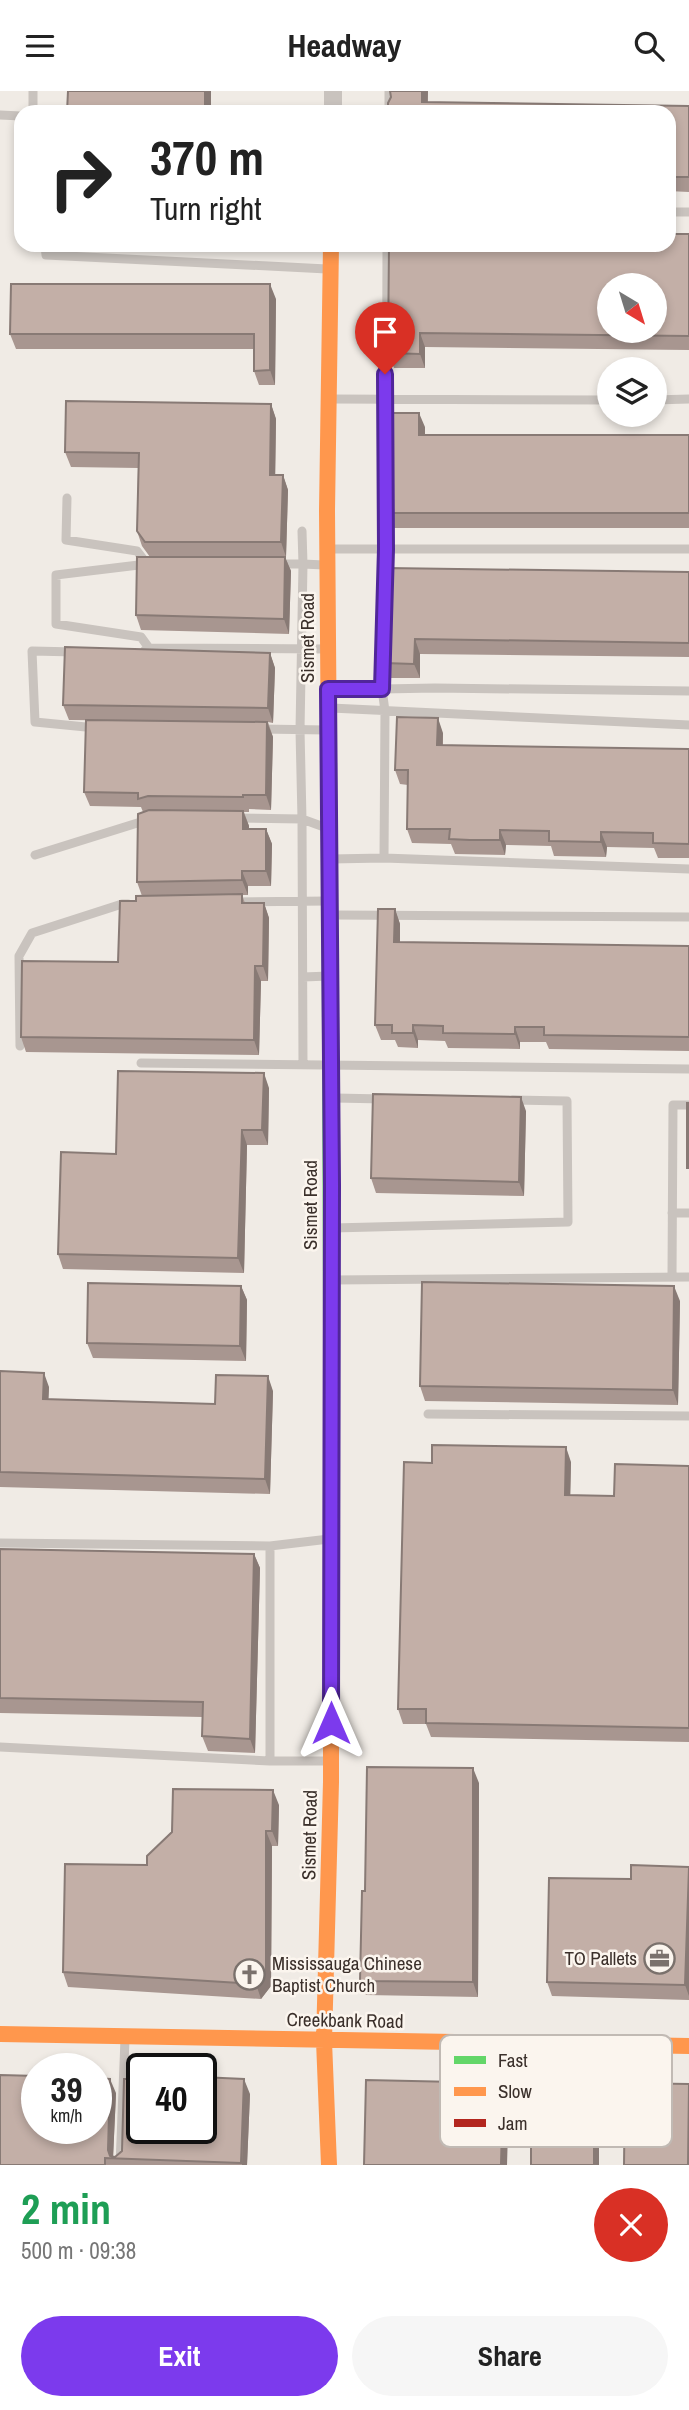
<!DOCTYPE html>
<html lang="en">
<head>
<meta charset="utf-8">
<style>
	:root { --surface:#fff; --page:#f6f6f6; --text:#222; --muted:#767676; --accent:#7c3aed }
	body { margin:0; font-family:"Archivo Narrow",sans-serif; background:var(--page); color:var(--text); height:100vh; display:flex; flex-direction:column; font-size:26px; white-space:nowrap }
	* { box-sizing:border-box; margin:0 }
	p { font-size:23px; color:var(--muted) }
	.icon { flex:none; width:38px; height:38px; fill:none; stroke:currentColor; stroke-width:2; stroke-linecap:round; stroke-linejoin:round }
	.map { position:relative; height:2074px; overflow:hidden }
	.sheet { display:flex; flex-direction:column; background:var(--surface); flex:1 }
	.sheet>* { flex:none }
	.hud { position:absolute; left:14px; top:14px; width:662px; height:147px; border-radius:21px; box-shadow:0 4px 10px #0003; background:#fff; color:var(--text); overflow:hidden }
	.needle { width:46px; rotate:142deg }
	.fabs { position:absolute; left:597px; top:182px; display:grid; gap:14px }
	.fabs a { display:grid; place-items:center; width:70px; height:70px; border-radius:50%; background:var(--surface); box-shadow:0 4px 10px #0003; font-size:35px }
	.speed { position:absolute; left:21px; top:1962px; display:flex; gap:14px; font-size:35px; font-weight:700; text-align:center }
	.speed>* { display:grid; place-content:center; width:91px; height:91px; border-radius:50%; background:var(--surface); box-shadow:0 4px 10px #0003; line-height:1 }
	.speed small { font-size:18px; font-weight:400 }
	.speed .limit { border:4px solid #111; border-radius:10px; background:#fff; color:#111 }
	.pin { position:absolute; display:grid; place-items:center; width:60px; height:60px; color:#fff; margin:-72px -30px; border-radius:50% 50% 50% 0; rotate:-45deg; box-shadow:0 0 7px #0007 }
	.pin .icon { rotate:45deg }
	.me { position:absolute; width:77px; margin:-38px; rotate:0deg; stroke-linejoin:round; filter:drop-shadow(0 0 5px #0008) }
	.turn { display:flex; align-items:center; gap:24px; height:147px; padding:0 21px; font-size:32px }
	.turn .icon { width:91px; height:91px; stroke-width:2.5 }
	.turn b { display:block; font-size:49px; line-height:60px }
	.round { display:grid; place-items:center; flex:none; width:74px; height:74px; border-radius:37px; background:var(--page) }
	.headline { display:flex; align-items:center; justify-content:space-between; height:119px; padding:0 21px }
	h1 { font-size:42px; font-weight:700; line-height:52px; color:#1e9e55 }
	.cta { display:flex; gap:14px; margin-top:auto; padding:14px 21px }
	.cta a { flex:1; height:80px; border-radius:42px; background:var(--accent); color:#fff; font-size:28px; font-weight:700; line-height:80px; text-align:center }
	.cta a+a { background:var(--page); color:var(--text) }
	header { display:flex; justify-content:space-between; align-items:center; height:91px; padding:0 21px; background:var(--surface); font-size:32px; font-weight:700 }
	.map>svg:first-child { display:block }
</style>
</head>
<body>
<header><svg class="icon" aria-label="menu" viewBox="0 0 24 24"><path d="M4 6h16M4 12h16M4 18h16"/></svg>Headway<svg class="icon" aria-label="search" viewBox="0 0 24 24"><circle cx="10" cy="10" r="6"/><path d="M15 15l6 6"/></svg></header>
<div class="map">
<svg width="689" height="2074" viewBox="0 0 689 2074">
	<rect width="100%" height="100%" fill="#f0ebe5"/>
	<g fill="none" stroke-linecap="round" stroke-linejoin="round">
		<path stroke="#c9c3be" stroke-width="9" d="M33,0V21
			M389,21V0
			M0,24L21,25
			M668,121H689
			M45,154L46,164L327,178
			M331,308L609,309
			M654,309L689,308
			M67,407L66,449L137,460L147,473
			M302,440L303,473L324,474
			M330,458H689
			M147,473L56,484V533L141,546L149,557
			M277,473H303L300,639L302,728L324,736
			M145,559L149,557L327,558
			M76,561L32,560L35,631L96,637
			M330,599L435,597L689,600
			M331,617L689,634
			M260,638L327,639
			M234,727L302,728L303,974
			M35,764L147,729
			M384,767L385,620L382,598L386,458L387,154
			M331,768L384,767L689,778
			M233,811L328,810
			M334,824L689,826
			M303,886L329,885
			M20,955L19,865L32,842L122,813H128
			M141,972L689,978
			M335,1007L384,1008
			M672,1122H689
			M333,1137L568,1131L567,1010L513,1009
			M672,1186L673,1014H689
			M333,1189L689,1186
			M428,1323L689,1325
			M0,1452L270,1455L329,1448
			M270,1455V1670
			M0,1656L270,1670H329
			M120,2074L125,1948"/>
		<path stroke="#c9c3be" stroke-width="18" d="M333,21V0"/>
		<path stroke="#63d668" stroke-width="16" d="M329,674L331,1234"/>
		<path stroke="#ff974d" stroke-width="16" d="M329,674L327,420L331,154
			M0,1943L689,1955
			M329,2074L324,1950L331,1691V1518"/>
		<path stroke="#b3261e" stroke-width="16" d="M331,1234V1518"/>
	</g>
	<path fill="#a89690" d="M428,0V11L689,15V101L668,100V21H388L391,6Z
		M689,143V259L425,256V277H394L388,262L389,154Z
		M276,208L275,294H259L254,280V258H16L10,243Z
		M271,313L276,328L275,384H283L288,399L286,466H285L291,480L289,543L141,539L136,524L150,466L142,455L137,440L138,377L71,376L65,361Z
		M425,336V344H689V437H393L388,422Z
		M387,477L689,481V566L420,563V587H389L384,572Z
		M270,562L275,577L273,632L268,631L273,646L271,719L249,718V721H244L249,735V738H266L272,753L271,795H248V804H242L245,812H264L269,827L268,890H261L259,964L26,961L21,946L118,871L136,810L142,805L137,791L143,721L141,716L90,715L84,701L168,630L69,629L63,614Z
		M443,642V654L689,658V767H658L654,757L607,756L606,766L554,765L551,755L506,754L505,764L455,763L451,753L412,752L407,738L408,694L400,693L395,679Z
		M395,818L400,833V851L689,855V960L549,958L546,951H520V958L448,957L445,950L418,949V957L398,956L395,949H381L375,934Z
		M269,997L268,1054H247L244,1182L63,1178L58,1163L116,1063Z
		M526,1020L524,1105L376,1102L371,1087Z
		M241,1195L247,1209L246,1270L93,1267L87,1252Z
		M680,1210L678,1314L425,1310L420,1295Z
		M0,1280L49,1296L48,1308L215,1313L273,1300L270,1403L0,1396Z
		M571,1371L570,1404L614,1405L689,1375V1651L431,1646L426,1633H403L398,1618L432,1372Z
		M0,1458L254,1463L260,1477L255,1662L208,1660L202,1645L203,1626L0,1622Z
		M479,1692L478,1906L366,1904L360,1890Z
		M279,1714L278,1755H272L271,1895L261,1908L68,1896L63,1881L147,1774Z
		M689,1776V1909L552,1905L547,1891L631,1788Z
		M116,2002L113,2066H115L250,2003L247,2074H0Z"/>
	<path fill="#887a75" d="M205,0H211V21H205Z
		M422,0H428L427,21L422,11Z
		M270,193L276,208L275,294L270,279Z
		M420,242L425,256V277L420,263Z
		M271,313L276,328L275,399L270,384Z
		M419,322L425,336V358L419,344Z
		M283,384L288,399L286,466L281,451Z
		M285,466L291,480L289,543L284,528Z
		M415,548L420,563V587L414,573Z
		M270,562L275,577L273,632L268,617Z
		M438,627L443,642L442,668L437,654Z
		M267,631L273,646L271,719L266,704Z
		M243,720L249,735L248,753L243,738Z
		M266,738L272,753L271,795L266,780Z
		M500,739L506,754L505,764L500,749Z
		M601,741L607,756L606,766L601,751Z
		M242,780L248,795V804L242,789Z
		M264,812L269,827L268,890L263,875Z
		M395,818L400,833V865L394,851Z
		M255,875L261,890L259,964L254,949Z
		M413,934L418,949V957L413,942Z
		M515,936L520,951V958L515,943Z
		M264,982L269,997L268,1054L262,1039Z
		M521,1006L526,1020L524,1105L519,1091Z
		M242,1039L247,1054L244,1182L238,1167Z
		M241,1195L247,1209L246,1270L240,1255Z
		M674,1195L680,1210L678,1314L673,1299Z
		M44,1282L49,1296L48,1323L43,1308Z
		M268,1285L273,1300L270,1403L265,1388Z
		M566,1356L571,1371L570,1419L565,1404Z
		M254,1463L260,1477L255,1662L250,1648Z
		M473,1677L479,1692L478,1906L473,1891Z
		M273,1699L279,1714L278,1755L272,1740Z
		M266,1740L272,1755L271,1895L261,1908L256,1893Z
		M689,1776V1905L685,1894Z
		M110,1988L116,2002L113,2068H111L108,2059Z
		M244,1988L250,2003L247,2074H242Z
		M503,1992L509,2006L507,2074H501Z
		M583,1992L588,2006V2028L583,2013Z
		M594,2013L599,2028V2074H594Z"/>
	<path fill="#c3afa7" stroke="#887a75" stroke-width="2" fill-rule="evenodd" d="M68,0H205V21H67Z
		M390,0H422V11L689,15V86H668V21H388V12L391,6Z
		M668,143H689V245L420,242V263L388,262L389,154H668ZM609,194H654V240H609Z
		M11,193H270V279L254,280V243H10Z
		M66,310L271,313L270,384H283L281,451H145L137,440L139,362L65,361Z
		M388,322H419V344H689V422H388Z
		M137,466H285L284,528L136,524Z
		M387,477L689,481V552L415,548L414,573L384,572Z
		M65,556L270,562L268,617L63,614Z
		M397,626L438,627L437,654L689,658V753L653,752V742L601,741V751L549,750V740L500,739V749H470L449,748L450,738H407L408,679H395Z
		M86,629L267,631L266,704H243V706L148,705L138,708V702L84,701Z
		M149,719L243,720V738H266V780H242V789L137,791L138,723Z
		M242,803V812H264L263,875H255L254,949L21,946L22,870L118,871L120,810H136V805Z
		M378,818H395L394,851L689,855V946L544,944V936H515V943L443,942V935L413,934V942H392V934H375Z
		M118,980L264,982L262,1039H242L238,1167L58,1163L61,1061L116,1063Z
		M373,1003L521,1006L519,1091L371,1087Z
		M687,1012H689V1077H687Z
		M422,1191L674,1195L673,1299L420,1295Z
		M88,1192L241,1195L240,1255L87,1252Z
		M0,1280L44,1282L43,1308L215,1313L216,1284L268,1285L265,1388L0,1381Z
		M432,1354L566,1356L565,1404L614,1405L615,1373L689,1375V1637L426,1632V1618H398L404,1371L432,1372Z
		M0,1458L254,1463L250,1648L202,1645L203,1611L0,1607Z
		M367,1676L473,1677V1891L360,1890L362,1800H365Z
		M173,1698L273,1699L272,1740H266V1881L256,1893L63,1881L65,1773L147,1774V1765L172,1741Z
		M631,1774L689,1776L685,1894L547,1891L549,1787L631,1788Z
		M0,1984L37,1985V2037H96V1987L110,1988L108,2059L110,2065L115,2066L122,2060L124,1988H134V1984H142V2037H201V1986L244,1988L241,2072L105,2067V2074H0Z
		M366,1989L503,1992L501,2074H364Z
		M531,1992H583V2013H594V2074H531Z
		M625,1992L689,1993L688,2074H624Z"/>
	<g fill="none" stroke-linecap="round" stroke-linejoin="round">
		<defs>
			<path id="route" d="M331,1632L332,1094L328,598H382L386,458L385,283"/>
		</defs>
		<use href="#route" stroke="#51269a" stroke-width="18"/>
		<use href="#route" stroke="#7c3aed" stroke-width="12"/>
	</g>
	<defs>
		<symbol id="office-ring" viewBox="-11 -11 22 22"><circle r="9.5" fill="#fbf5ee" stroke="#7a716c" stroke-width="1.5"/><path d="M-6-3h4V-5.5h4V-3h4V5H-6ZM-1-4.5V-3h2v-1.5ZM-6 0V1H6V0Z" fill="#7a716c"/></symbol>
		<symbol id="church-ring" viewBox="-11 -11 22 22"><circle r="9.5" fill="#fbf5ee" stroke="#7a716c" stroke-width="1.5"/><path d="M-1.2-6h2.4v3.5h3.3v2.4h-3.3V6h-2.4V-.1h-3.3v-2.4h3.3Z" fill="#7a716c"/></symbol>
	</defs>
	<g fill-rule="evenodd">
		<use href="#office-ring" x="642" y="1850" width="35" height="35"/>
		<use href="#church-ring" x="232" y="1866" width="35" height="35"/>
	</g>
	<g text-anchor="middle" stroke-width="5" stroke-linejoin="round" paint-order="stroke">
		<g font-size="19" fill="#3b302b" stroke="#fbf5ee">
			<text transform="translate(307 547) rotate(-90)" y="7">Sismet Road</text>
			<text transform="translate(310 1114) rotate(-90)" y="7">Sismet Road</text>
			<text transform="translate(309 1744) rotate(-89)" y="7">Sismet Road</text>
			<text transform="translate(345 1929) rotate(1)" y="7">Creekbank Road</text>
		</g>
		<g font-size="19" fill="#3b302b" stroke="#fbf5ee" text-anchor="end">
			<text x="637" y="1874">TO Pallets</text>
			<text x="272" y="1879" text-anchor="start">Mississauga Chinese<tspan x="272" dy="22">Baptist Church</tspan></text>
		</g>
	</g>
	<rect x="440" y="1944" width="232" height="112" rx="10" fill="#fbf5ee" stroke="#c1bab4" stroke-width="2"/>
	<rect x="454" y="1965" width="32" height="8" fill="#63d668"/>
	<rect x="454" y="1996" width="32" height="9" fill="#ff974d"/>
	<rect x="454" y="2028" width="32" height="8" fill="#b3261e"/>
	<g font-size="19" fill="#3b302b">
		<text x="498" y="1976">Fast</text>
		<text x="498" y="2007">Slow</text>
		<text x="498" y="2039">Jam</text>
	</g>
</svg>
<div class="fabs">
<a><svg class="needle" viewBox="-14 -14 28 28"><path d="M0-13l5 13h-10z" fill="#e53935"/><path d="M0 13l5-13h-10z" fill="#767676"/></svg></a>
<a><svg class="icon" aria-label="layers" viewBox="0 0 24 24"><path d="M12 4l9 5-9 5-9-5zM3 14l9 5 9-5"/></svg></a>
</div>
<div class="speed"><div>39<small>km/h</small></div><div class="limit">40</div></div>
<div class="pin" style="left:385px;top:283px;background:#d93025"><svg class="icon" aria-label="arrive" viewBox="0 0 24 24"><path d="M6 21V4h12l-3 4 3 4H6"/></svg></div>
<svg class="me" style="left:331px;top:1632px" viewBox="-20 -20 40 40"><path d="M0-17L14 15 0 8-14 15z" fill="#7c3aed" stroke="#fff" stroke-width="4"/></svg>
<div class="hud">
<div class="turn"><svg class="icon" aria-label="right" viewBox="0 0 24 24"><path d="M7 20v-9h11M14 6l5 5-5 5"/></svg><div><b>370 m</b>Turn right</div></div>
</div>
</div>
<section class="sheet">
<div class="headline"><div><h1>2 min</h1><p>500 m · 09:38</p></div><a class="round" style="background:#d93025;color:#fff"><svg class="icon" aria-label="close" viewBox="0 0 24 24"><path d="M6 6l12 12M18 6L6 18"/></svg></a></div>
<div class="cta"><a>Exit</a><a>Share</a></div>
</section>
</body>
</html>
